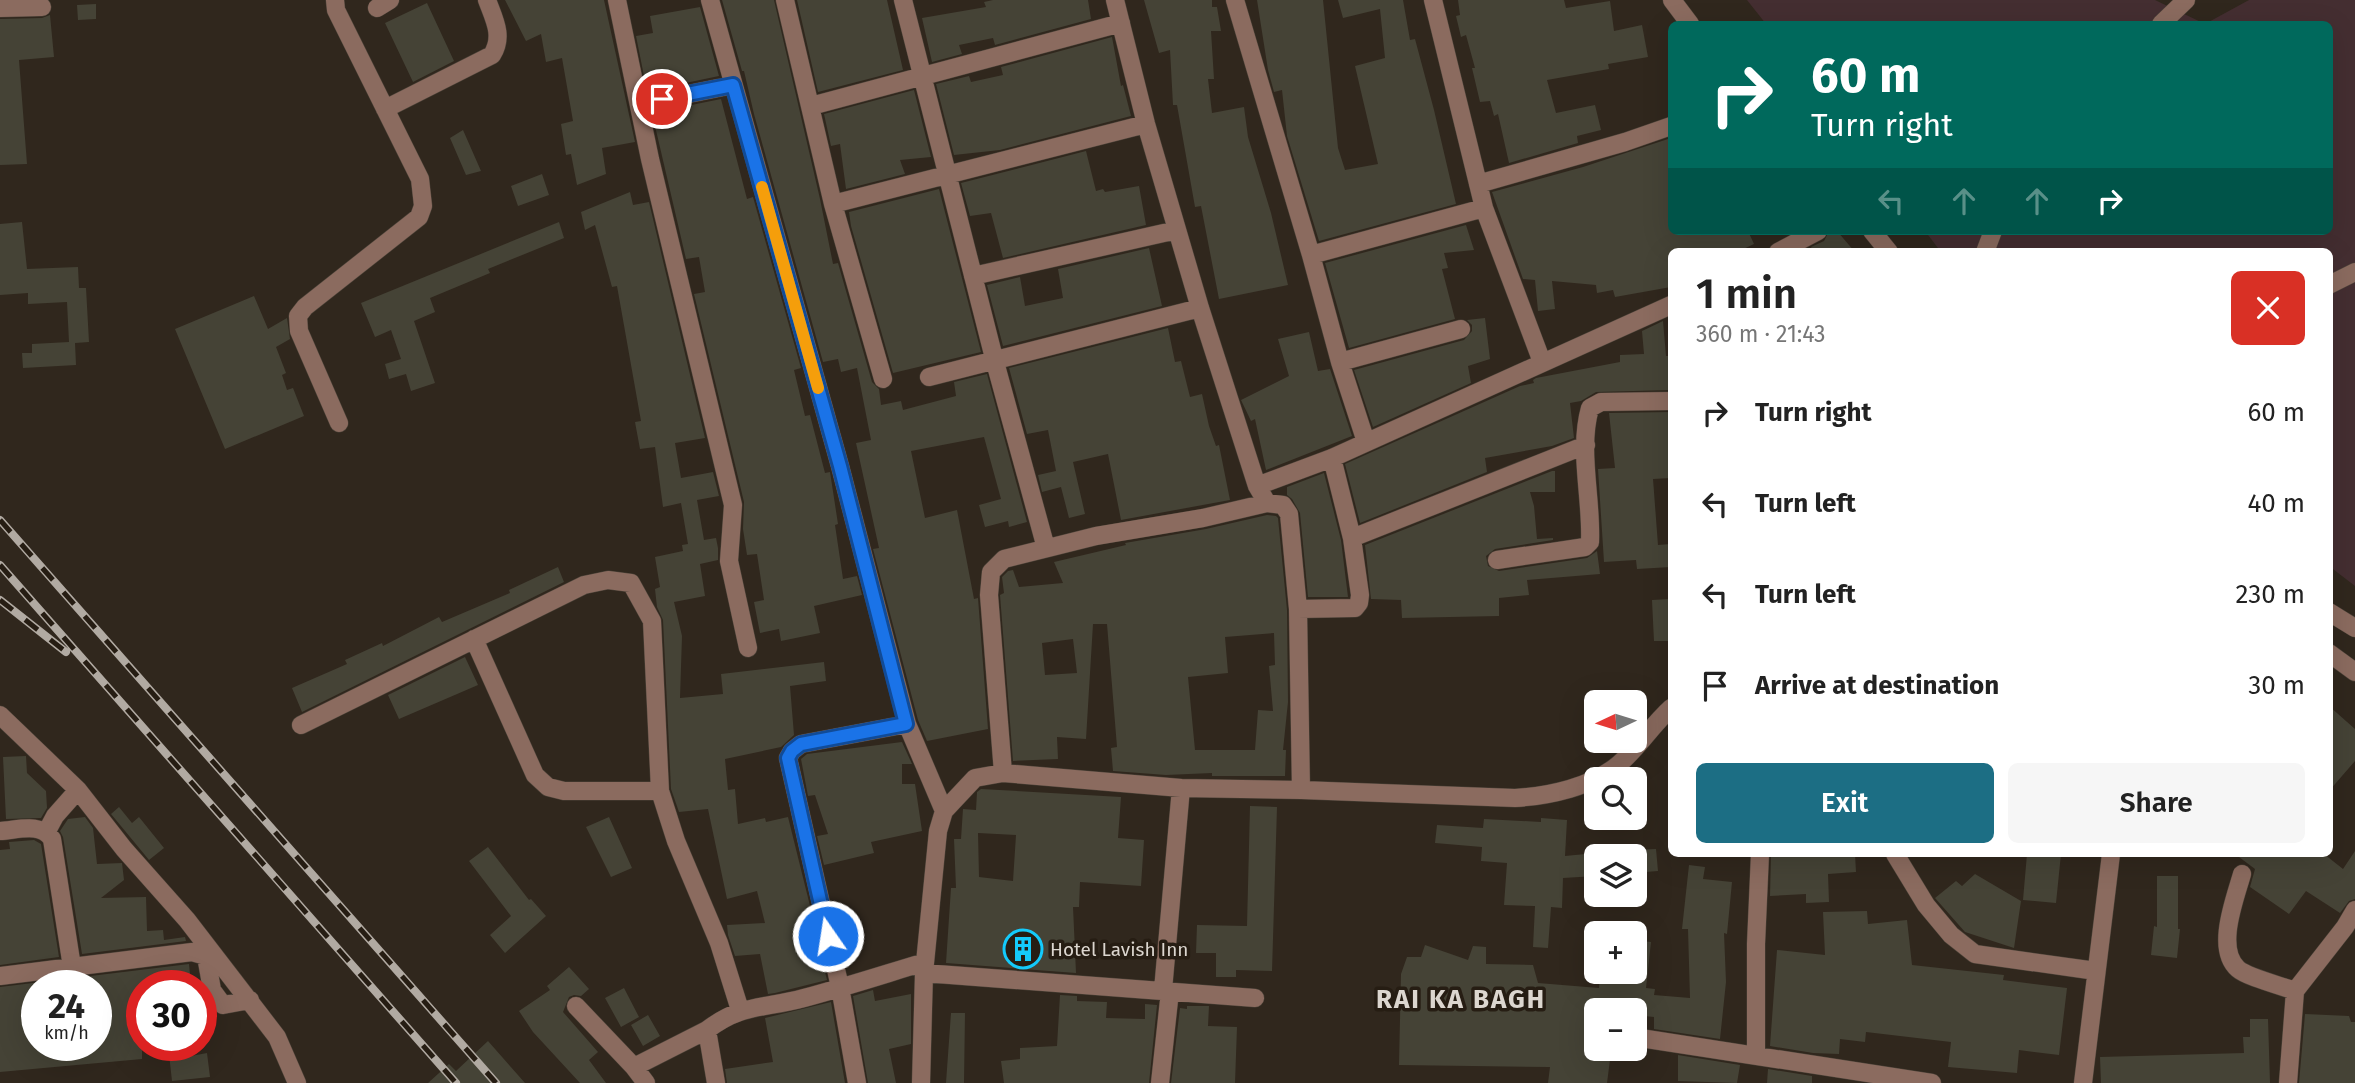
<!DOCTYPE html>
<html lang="en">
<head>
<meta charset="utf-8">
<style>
	:root { --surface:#fff; --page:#f6f6f6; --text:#222; --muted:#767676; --accent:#1c6e84 }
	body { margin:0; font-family:"Fira Sans",sans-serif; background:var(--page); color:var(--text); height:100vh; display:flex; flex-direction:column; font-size:26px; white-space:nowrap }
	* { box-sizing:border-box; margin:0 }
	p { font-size:23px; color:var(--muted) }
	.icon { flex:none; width:38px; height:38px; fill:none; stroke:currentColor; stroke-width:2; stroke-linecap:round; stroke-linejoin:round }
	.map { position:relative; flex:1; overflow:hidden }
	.details { position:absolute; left:1668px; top:248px; width:665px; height:609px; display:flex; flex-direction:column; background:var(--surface); border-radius:10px; box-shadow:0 7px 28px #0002 }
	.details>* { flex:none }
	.banner { position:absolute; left:1668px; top:21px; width:665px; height:214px; border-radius:10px; box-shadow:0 7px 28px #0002; background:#00695c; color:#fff; overflow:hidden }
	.needle { width:46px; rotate:266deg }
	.fabs { position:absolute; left:1584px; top:690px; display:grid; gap:14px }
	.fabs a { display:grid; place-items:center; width:63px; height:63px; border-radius:10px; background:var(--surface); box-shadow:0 7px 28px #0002; font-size:35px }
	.speed { position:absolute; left:21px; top:970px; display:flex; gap:14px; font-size:35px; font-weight:700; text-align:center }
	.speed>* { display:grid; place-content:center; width:91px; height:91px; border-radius:50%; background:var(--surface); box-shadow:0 7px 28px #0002; line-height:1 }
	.speed small { font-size:18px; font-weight:400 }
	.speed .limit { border:10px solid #d22; background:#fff; color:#111 }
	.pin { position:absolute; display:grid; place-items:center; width:60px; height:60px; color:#fff; margin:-30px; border:4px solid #fff; border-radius:50%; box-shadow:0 2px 7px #0007 }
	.me { position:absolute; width:77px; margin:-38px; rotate:347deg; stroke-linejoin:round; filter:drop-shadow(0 0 5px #0008) }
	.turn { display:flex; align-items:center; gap:24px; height:147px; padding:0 28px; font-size:32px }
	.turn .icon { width:91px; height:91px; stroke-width:2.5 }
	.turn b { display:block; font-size:49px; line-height:60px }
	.lanes { display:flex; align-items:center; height:66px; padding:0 28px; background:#0003; justify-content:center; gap:35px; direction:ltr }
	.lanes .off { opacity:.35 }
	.round { display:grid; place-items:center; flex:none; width:74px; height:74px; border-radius:10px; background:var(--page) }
	.summary { display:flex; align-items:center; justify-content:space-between; height:119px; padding:0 28px }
	h1 { font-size:42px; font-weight:600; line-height:52px }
	.action { display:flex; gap:14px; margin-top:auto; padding:14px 28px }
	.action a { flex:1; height:80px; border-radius:10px; background:var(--accent); color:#fff; font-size:28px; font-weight:600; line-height:80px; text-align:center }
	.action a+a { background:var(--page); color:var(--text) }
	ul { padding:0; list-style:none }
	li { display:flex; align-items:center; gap:21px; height:91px; padding:0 28px }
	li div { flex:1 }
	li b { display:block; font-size:26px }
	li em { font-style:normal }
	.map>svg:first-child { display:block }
</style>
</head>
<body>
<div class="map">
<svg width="2355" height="1083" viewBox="0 0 2355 1083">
	<rect width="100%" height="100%" fill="#30271d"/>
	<path fill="#442e31" d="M1747,0H2155L2205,24L2249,0H2355V586L2329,566V252H1941L1925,231H2329V24H1766Z"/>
	<path fill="#454336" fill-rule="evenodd" d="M505,0H604L635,142L602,148L606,174L577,185L571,154L566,155L561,124L573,121L562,58L546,62L541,34L526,41Z
		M722,0H774L820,199L833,264L838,263L872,382L879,389L881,405L901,401L903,410L956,396L954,382L987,374L1027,522L1009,527L1008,521L985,527L979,505L1001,499L984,437L911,451L925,518L957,510L974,599L978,598L988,729L927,741L918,720L873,549L879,548L856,443L871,440L857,368L841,372L838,359L823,362L754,114L744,71H742Z
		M797,0H887L903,70L818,92Z
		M993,0H1088L1091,19L995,45L993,38L959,45L962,54L932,62L922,18L986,7L984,2Z
		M1144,0H1212V7H1217L1221,31H1211L1214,79H1208L1212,113L1244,107L1248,137L1271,213L1288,285L1219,299L1201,206L1195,207L1177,105H1173L1170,50L1159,53Z
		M1257,0H1323L1338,148L1345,170L1378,164L1355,66L1385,58L1380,9L1343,18L1338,0H1403L1410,40L1415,39L1434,110L1456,204L1319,241L1287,136L1282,90L1274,92L1268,70Z
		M1458,0H1564L1566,8L1610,1L1614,31L1642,25L1648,57L1608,64L1609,69L1547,80L1556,113L1595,105L1601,130L1577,136L1578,143L1509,163L1498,114L1494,116L1490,101L1480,102L1472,68H1475L1466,35L1461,37L1456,16L1460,15Z
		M427,3L454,61L413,82L385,23Z
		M96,4V19L78,20L77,5Z
		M700,7L719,76L647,91L636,36L653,33L650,16Z
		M50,15L54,57L19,60L27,164L0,165V19L42,18Z
		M1112,37L1121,86L1123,85L1131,116L1000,150L954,155L936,84L969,76L971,82L1003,75L1001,67Z
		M914,90L931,157L900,160L905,174L846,189L840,144L831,146L824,114Z
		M721,99L747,199L753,197L801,368L794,370L805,416L810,415L825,473L830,472L838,524L835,525L843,579L857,576L862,595L814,606L820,633L781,641L779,629L760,633L754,602L764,600L757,554L747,555L743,529L744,502L694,294L705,292L699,257L686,259L652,113Z
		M463,130L481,171L466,175L450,138Z
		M1671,138V231H1748L1754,244L1737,252H1671V287L1615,297L1613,290L1597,293L1596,285L1552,281L1555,309L1538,311L1535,280L1523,279L1492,192L1583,167Z
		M1086,151L1096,191L1103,189L1105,192L1139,186L1146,225L1003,258L991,213L970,216L961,183Z
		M542,174L549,195L518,206L511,186Z
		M939,189L981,352L893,373L851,226L849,212Z
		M630,192L633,205L649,202L705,438L675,443L681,478L713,472L719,496L697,500L704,540L716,538L718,548V560L700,564L705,596L674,602L682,636L680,698L723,694L721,674L824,662L826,681L790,686L794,735L781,747L725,759L728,790L735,789L738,824L765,818L766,822L788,817L814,922L805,924L812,962L822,960L827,980L775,993L768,994L760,954L735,956L728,935L727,925L765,923L757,891L727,899L708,809L679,812L671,789L663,620L657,607L655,589L660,587L655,557L683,551L682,545L688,544L681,503L663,507L655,447L640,449L635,422L641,421L617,286L612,287L595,225L585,230L581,212Z
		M22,222L27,269L78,267L79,288H86L89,342L75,343L76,365L23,368L22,353H32V344L69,342L67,302L28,304V293L0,295V224Z
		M559,222L564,238L488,269L490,273L430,298L435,312L414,321L435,383L411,391L406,374L389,379L385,364L401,359L391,330L375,337L361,303Z
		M1466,225L1474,250L1444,253L1448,268L1442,269L1455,319L1349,348L1325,263Z
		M1829,231H1837L1855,252H1813L1811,247L1824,241Z
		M1149,248L1162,306L1003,346L987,285L1020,277L1025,306L1063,298L1058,269Z
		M254,296L268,329L287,318L290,339L276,347L286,373L282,375L287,390L293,388L304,416L225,449L175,329Z
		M1485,318L1490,359L1468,366L1471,383L1373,427L1354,370L1464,340L1472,331V325L1467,320Z
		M1663,321L1666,356H1671V390L1596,392L1581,401L1570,403L1574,438L1552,446L1485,458L1487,472L1360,523L1345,464L1520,386L1534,383L1533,380L1536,378L1620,362V355L1644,354L1642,331Z
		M1168,328L1175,362L1181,361L1190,397L1202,394L1209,426L1216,446L1219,445L1230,500L1121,520L1108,454L1073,462L1085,514L1069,518L1061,487L1042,492L1038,475L1056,471L1048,430L1027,434L1009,368Z
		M1309,332L1318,371L1330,369L1352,436L1266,470L1255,419L1251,421L1241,400L1289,376L1278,339Z
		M1671,412V478L1653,479L1658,545L1671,544V567L1637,569L1636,560L1604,562L1598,469L1615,468L1609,413Z
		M1552,471H1555V492H1530L1534,506L1537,539L1553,538V540L1495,549L1486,556L1488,566L1499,571L1587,558L1597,551L1600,574L1527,580L1529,595L1499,598V616L1402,618L1401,600L1371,599L1365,545Z
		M1324,473L1341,540L1348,597H1308L1300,513L1292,499L1287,495V487Z
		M1267,515L1276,516L1278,518L1287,610L1288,702L1283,750H1286L1285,776H1212V773L1166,775L1113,771L1111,748L1117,747L1107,624H1093L1086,739L1057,737L1058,759L1013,761L1000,595L1004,593L1002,577L1008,571L1013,570L1019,587L1063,583L1054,562L1126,545L1125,543L1206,529ZM1274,633L1275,665L1269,666L1273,711L1258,710L1255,750H1195L1188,677L1228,673L1225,637ZM1073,639L1077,673L1045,675L1042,643Z
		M558,567L564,582L302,712L292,688L347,664L345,660L382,643L383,646L439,617L442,622L510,593L509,590Z
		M1670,599L1671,641H1654L1652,600Z
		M465,657L478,685L399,719L388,695Z
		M2329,706L2355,729V761L2329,791Z
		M902,742L912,764H902V784H915L922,831L871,842L874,853L824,865L817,836L828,834L815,795L808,796L801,759L807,754Z
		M26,756L27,773L46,791L47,808L41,818L6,819L3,757Z
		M981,789L1121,797L1118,838L1144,840L1141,886L1080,882L1079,907H1073L1076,973L946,963L951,888H956L954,839H961L963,809L976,810L977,792ZM978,833L1016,835L1013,881L979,877Z
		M1250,806L1277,807L1272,971L1236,970V977H1216V953H1196L1197,925L1247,926Z
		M119,807L132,823L139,817L164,848L149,860L111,814Z
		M85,817L93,828L97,864L122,863L124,880L101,898L146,897L147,931L163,930L164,940L185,937L186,941L82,954L63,837L60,831L68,819Z
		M609,817L632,868L611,877L586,827Z
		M1541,818L1567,820L1565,856L1596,853V876L1563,878L1562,908L1551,907L1548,948L1533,947L1535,906L1504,905L1507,863L1481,861L1482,847L1435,843L1437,825L1483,828L1484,819L1541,822Z
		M34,840L41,844L59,957L0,965V850L10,849L9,842Z
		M488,847L529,900L531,899L546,916L505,953L490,935L511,916L469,861Z
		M1656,849L1658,871L1634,873V850Z
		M2355,851V899L2349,901L2340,913L2306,891L2289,914L2250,887L2255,869L2235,854H2324L2343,869Z
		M1771,854H1855L1856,872L1828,874L1829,902L1806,903V894L1770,896Z
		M2027,854H2061L2056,903L2023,900Z
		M1689,865L1705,867L1703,879L1732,882L1727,934L1724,933L1726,982L1720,1039L1654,1029V1017L1634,1015V1010H1596V1050L1611,1052L1607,1083H1548L1550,1067L1399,1065L1401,974L1407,957H1421L1425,945L1468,960L1473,946L1486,947V964L1533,965L1538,983L1599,988L1600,971H1634V940L1651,942L1646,988L1655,989L1654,995L1690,998L1688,929H1682Z
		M1975,874L2021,901L2014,948L1965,932L1935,898L1956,881L1962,886Z
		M2157,876H2178V929H2180L2177,958L2151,955L2154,926L2157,927Z
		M1867,911L1868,924L1907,920L1912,965L2004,975L2003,980L2067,988L2059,1055L2019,1050L2017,1073L1948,1067L1951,1042L1866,1032L1865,1042L1840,1039L1839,1054L1813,1053L1770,1046L1777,950L1825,955L1823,912Z
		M189,964L191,985H142V1059L0,1072V987ZM37,985H96V1045H37Z
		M569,967L589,989L581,996L574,995L569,997L563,1012L598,1052L589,1060L606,1083H580L533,1032L519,1011L550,990L547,986Z
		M624,988L639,1017L621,1027L605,998Z
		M873,990L875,1001L911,994V1044L889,1049L896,1083H868L853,996Z
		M1060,995L1077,996V1001L1107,1002L1106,1018L1145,1019V1004L1157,1005L1149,1083H1004L1001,1061L1020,1059V1048L1057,1046Z
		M831,1002L845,1083H727L725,1069L773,1062L765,1018Z
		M1187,1006H1209L1208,1026L1237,1027L1235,1083H1171L1180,1008L1187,1009Z
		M951,1013H965L964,1083H946Z
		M2305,1014L2349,1016L2351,1022H2355V1083H2299Z
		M648,1015L660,1036L643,1046L631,1025Z
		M2250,1019H2268L2270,1083H2101L2100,1057L2244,1053L2243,1037H2250Z
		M488,1041L525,1083H428L449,1064L456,1071Z
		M168,1045H190L191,1056L207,1053L210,1077L172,1081Z
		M1678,1055L1740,1065L1737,1083L1678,1081Z
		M1768,1069L1812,1076V1083H1767Z"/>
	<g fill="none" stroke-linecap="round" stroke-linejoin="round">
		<defs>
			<path id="minor" d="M335,0L336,10L420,179L423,206L419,217L305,307L298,316L299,331L339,423
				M617,0L650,159L733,505L729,561L748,648
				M710,0L840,466L907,724L944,811
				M785,0L833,204L883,379
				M903,0L995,362L1046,548
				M1115,0L1146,124L1200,308L1257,486L1267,503
				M1235,0L1311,255L1340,362L1366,442
				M1433,0L1484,208L1542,362
				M1672,0L1690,24
				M0,8L42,7
				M377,8L390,0
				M2161,24L2186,0
				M639,104L733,85
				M811,106L1121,23
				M385,109L492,55C504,36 494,19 487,0
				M1478,184L1625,142L1671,126
				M833,204L1146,124
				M1872,231L1889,252
				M1778,252L1818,231
				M1985,252L1993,231
				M1311,255L1484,208
				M973,276L1177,230
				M2329,285L2355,272
				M1340,362L1461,329
				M929,377L1200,308
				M1257,486L1332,458L1671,305
				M1352,538L1586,445
				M1497,560L1585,547L1590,542C1592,499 1578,450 1590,408L1601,402L1671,401
				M1298,609L1355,608L1359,603L1360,595L1352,538L1332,458
				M2329,612L2355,628
				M474,639L535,775L548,787L564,791H660
				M2329,653L2355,672
				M0,715L78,790L124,849L187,920L277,1037L297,1083
				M301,725L584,585L608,580L631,583L652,621L660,791L676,841L719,943L740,1010
				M1003,773L989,595L991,572L1004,559L1096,536L1203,518L1267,503L1283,505L1289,514L1298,609L1301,790
				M0,831C18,830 41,822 52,839L72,967L192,952L206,956L212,990L223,1005L250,1000
				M47,831L55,816L78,790
				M1895,854L1926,905L1951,935L1975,954L2096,971
				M2242,874C2235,899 2215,949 2238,969C2247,977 2282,986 2295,991
				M924,973L1255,998
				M0,976L72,967
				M1163,990L1181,788
				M576,1006L634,1067L646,1083
				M1634,1037L1932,1083
				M1756,1055V944L1760,854
				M634,1067L707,1030
				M716,1083L707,1030C742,1003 765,1009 804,998C845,987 885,974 925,962
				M857,1083L840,987L788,758L792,751L801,744L907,724
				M921,1083L924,973L938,831L944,811L975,778L1003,773L1181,788L1301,790L1515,798C1549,796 1592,787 1619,764C1638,748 1652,725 1671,708
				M1160,1083L1170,991
				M2083,1083L2111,854
				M2288,1083L2295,991L2345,927L2355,910"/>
		</defs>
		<use href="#minor" stroke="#4c4339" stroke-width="19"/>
		<use href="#minor" stroke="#8b6b5f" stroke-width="18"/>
		<defs>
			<path id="rail" d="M0,520L496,1083
				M0,565L456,1083
				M0,600L66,652"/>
		</defs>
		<use href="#rail" stroke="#b1aaa2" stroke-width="8"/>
		<use href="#rail" stroke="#261d13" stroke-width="5" stroke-dasharray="16" stroke-linecap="butt"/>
	</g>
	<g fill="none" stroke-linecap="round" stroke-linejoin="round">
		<defs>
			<path id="route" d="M662,99L733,85L840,466L906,724L801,744L792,751L788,758L828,936"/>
		</defs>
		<use href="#route" stroke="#114b97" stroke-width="18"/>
		<use href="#route" stroke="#1a73e8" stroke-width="12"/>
		<path stroke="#f59e0b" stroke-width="12" d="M762,187L818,388"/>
	</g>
	<defs>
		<symbol id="building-ring" viewBox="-11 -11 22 22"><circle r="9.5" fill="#261d13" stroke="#14cafb" stroke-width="1.5"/><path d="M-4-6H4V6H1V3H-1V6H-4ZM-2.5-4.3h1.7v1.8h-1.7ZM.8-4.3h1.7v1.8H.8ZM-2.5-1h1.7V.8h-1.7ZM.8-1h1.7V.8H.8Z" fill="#14cafb"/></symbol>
	</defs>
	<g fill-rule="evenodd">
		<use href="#building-ring" x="1001" y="927" width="44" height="44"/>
	</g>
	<g text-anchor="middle" stroke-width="7" stroke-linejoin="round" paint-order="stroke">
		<g font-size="19" fill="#dcd6cf" stroke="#261d13" text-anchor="start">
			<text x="1050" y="956">Hotel Lavish Inn</text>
		</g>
		<g font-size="26" font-weight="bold" letter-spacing="2" fill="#dcd6cf" stroke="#261d13">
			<text x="1461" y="1008">RAI KA BAGH</text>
		</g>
	</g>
</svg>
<div class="fabs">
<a><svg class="needle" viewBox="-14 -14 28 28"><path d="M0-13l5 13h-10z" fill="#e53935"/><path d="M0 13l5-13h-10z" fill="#767676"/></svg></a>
<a><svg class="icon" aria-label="search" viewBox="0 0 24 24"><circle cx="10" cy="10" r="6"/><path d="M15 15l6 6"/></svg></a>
<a><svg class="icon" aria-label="layers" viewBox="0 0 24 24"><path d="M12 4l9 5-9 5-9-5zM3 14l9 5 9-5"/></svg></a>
<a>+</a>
<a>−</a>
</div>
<div class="speed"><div>24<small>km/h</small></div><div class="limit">30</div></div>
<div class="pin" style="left:662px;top:99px;background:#d93025"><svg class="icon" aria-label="arrive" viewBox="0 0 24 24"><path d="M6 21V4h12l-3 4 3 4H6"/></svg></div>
<svg class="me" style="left:828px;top:936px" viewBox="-20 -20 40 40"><circle r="17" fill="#1a73e8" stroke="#fff" stroke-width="3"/><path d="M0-11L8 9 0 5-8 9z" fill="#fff"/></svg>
<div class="banner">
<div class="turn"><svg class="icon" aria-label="right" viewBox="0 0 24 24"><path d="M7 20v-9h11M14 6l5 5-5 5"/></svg><div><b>60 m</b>Turn right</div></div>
<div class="lanes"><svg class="icon off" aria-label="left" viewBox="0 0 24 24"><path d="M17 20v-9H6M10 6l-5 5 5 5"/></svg><svg class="icon off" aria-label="ahead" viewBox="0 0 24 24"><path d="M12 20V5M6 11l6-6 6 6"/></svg><svg class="icon off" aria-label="ahead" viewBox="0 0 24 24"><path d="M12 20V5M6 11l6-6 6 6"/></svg><svg class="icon" aria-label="right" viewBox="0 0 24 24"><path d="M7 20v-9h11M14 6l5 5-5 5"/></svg></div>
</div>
<section class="details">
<div class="summary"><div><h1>1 min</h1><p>360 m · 21:43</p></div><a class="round" style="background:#d93025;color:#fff"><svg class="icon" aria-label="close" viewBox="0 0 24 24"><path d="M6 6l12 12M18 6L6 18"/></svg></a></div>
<ul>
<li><svg class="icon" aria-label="right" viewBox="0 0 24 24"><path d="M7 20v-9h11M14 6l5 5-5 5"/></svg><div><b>Turn right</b></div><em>60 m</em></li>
<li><svg class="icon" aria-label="left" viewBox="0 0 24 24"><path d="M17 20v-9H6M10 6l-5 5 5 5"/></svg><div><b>Turn left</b></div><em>40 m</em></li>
<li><svg class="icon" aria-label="left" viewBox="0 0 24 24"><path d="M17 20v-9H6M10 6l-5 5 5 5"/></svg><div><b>Turn left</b></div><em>230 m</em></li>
<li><svg class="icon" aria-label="arrive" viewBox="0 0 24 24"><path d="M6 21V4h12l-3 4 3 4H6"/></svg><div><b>Arrive at destination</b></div><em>30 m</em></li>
</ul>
<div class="action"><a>Exit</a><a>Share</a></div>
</section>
</div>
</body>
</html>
